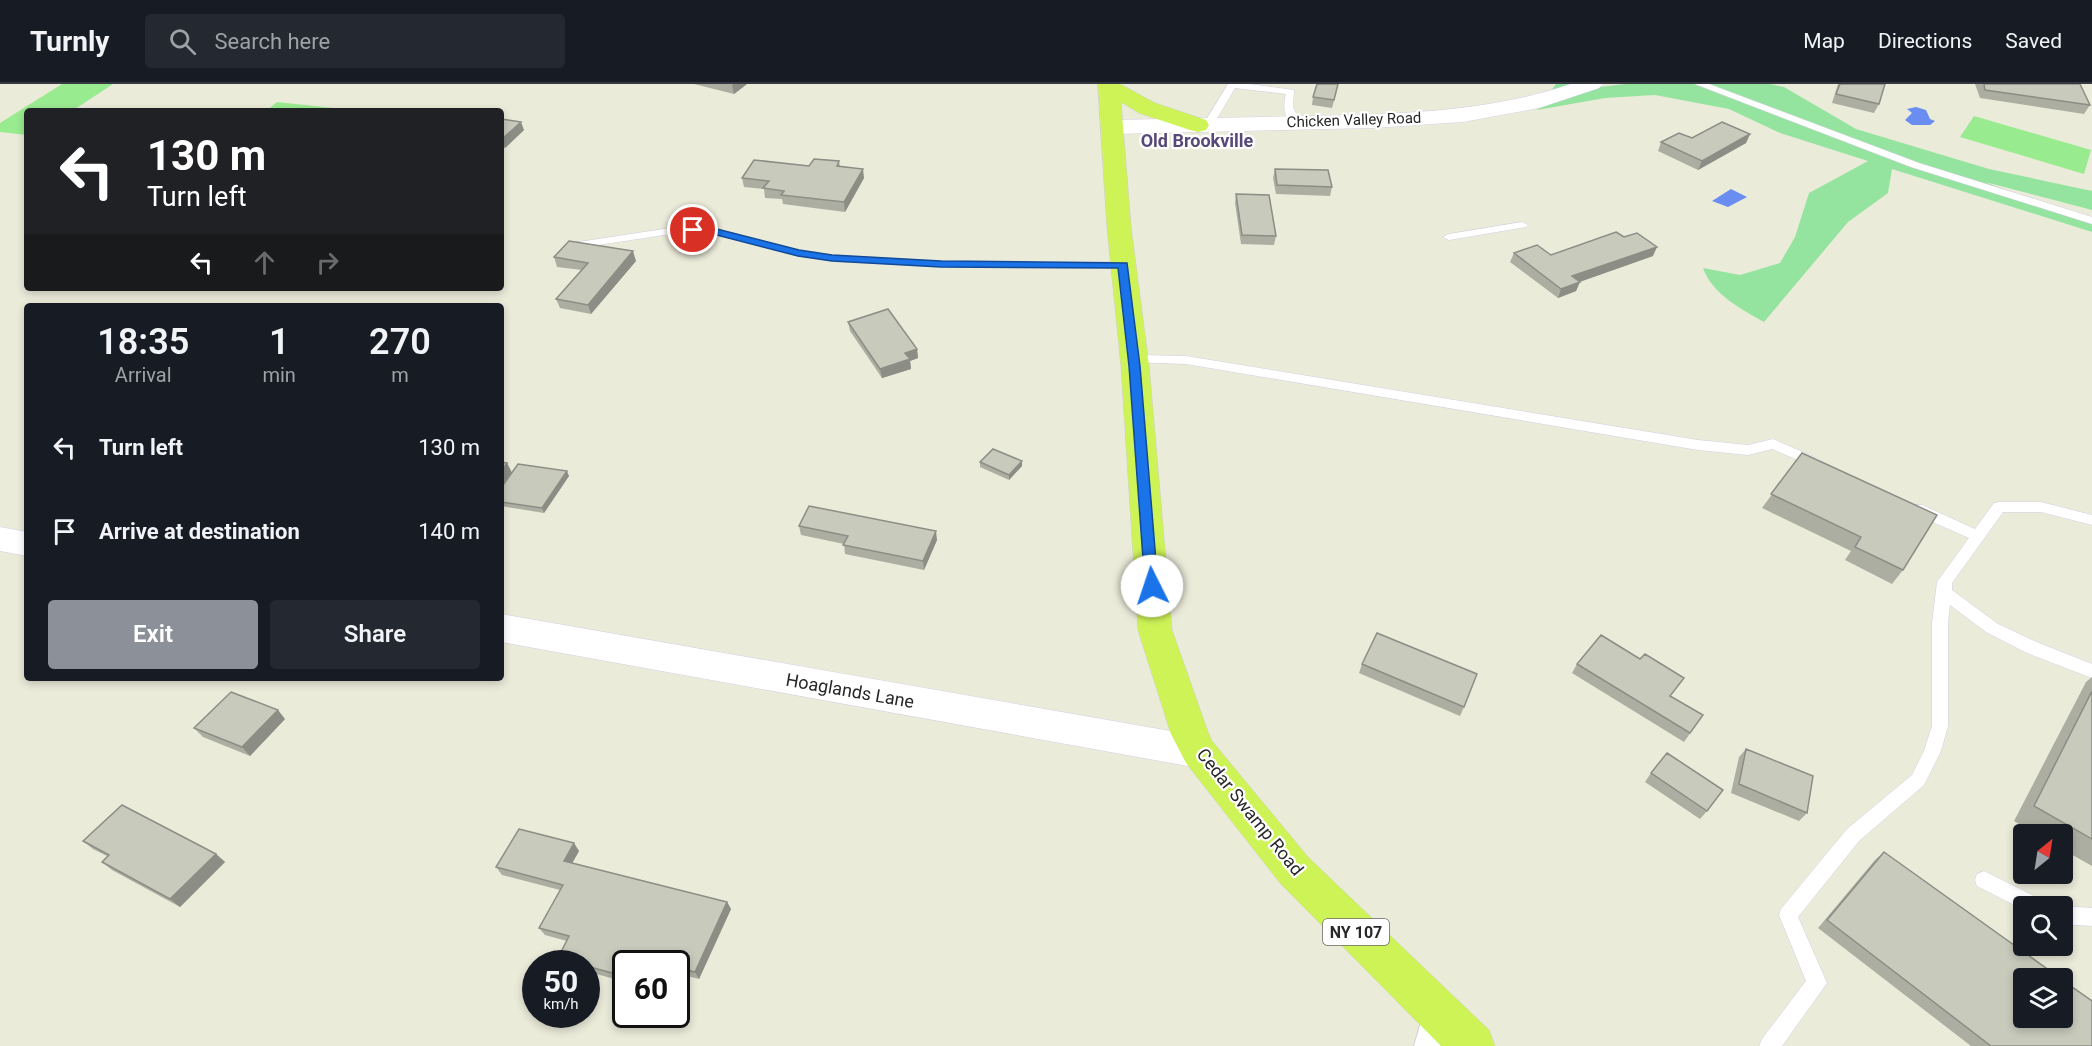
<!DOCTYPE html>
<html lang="en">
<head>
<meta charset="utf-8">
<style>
	:root { --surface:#171b24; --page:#242831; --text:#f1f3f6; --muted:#9ea1a6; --line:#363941; --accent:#8c9099 }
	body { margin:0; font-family:Roboto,sans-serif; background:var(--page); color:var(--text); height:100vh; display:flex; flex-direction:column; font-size:22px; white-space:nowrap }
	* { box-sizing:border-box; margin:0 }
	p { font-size:20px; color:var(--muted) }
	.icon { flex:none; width:33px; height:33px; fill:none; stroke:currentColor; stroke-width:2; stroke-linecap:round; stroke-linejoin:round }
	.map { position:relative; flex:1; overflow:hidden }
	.panel { position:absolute; left:24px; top:219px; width:480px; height:378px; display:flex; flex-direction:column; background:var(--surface); border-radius:6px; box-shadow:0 3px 9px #0003 }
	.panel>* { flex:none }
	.banner { position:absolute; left:24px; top:24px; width:480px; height:183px; border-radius:6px; box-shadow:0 3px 9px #0003; background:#202124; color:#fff; overflow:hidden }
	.needle { width:39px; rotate:30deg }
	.fabs { position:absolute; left:2013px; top:740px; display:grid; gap:12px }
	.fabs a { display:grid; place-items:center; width:60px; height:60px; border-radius:6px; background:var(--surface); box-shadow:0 3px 9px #0003; font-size:30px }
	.speed { position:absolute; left:522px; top:866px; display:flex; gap:12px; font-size:30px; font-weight:700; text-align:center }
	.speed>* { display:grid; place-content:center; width:78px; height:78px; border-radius:50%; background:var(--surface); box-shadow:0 3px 9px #0003; line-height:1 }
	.speed small { font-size:15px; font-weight:400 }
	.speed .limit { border:3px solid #111; border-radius:9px; background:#fff; color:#111 }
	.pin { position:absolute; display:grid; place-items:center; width:51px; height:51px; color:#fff; margin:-26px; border:3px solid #fff; border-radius:50%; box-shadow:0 2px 6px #0007 }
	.me { position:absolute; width:66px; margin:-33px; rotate:356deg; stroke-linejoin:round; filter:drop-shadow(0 0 4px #0008) }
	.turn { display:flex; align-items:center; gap:21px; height:126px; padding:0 24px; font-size:27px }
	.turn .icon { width:78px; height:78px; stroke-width:2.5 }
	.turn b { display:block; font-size:42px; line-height:51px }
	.lanes { display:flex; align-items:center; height:57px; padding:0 24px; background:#0003; justify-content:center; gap:30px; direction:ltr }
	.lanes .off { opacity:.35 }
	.eta { display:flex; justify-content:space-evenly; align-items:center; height:102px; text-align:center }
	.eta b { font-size:36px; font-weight:600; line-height:42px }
	.button { display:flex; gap:12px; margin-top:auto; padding:12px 24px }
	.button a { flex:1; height:69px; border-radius:6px; background:var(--accent); color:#fff; font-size:24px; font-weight:600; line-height:69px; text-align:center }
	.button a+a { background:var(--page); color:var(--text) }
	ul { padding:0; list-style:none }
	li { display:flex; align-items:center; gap:18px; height:84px; padding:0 24px }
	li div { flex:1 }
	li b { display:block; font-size:22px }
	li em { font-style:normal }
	header { display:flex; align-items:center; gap:36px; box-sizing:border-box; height:84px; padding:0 30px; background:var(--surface); border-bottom:2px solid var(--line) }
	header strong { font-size:28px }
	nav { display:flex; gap:33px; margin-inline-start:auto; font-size:21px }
	.search { width:420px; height:54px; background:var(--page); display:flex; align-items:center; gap:15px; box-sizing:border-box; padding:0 21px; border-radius:6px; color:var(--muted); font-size:22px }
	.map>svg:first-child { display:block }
</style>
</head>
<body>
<header>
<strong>Turnly</strong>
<div class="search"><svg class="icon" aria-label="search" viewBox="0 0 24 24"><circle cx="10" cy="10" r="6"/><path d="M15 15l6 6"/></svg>Search here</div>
<nav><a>Map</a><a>Directions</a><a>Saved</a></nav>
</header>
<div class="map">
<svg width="2092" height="962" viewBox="0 0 2092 962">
	<rect width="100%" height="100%" fill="#ebebda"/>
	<path fill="#94e49f" d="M1556,0H1602L1600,3L1625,0H1770L1784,3L1856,45L1989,85L2092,107V126L1985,98L2092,139V148L1892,85L1888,109L1848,138L1764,238C1741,225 1712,210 1703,184L1740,191L1780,179L1795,153L1809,109L1868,77L1780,49L1729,25L1655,11L1605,14L1537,26Z"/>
	<path fill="#99eb90" d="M62,0H113L72,27H27V51L0,48V39Z
		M277,18L361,27H266Z
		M1974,32L2091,66L2084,90L1960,53Z"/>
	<path fill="#698df1" d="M1916,23L1926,26L1930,35L1935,37L1930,41H1912L1905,36L1912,29L1907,25Z
		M1731,105L1747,113L1728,123L1712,117Z"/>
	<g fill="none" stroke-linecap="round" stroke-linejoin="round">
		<defs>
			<path id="service" d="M1228,0H1249L1294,6L1293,23L1300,38L1295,41C1283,36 1283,21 1286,10L1235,4L1212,43H1204L1203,41Z
				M1695,0H1709L1919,79L2092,133V140L1911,83Z
				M1522,138L1528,141L1526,143L1449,156L1443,153L1449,150Z
				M677,143H709L798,166L832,171L941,177L1123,178L1129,181L1123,184L941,183L832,177L798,172L709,149H677L572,165L566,162L572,159Z
				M1134,271L1186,272L1698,356L1748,361L1773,355L1821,376L1823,379L1816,384L1772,365L1748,371L1698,366L1186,280L1130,278L1128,275Z
				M1999,418H2041L2092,431V441L2041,428H2003L1952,499V506L1998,540L2039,559L2092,580V594L2027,569L1986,548L1950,521L1948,539V642L1941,667L1924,701L1859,757L1798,833L1827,899L1782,962H1759L1762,955L1806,897L1779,831L1781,825L1847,745L1912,691L1924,667L1932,642V539L1937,498L1969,454L1912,429L1910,425L1912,421H1922L1975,445L1994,419Z
				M1984,787L2042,816L2044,822H2024V826L1977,802L1975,796L1977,790Z
				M2062,822L2092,824V842L2062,840Z"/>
			<path id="minor" d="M1441,912L1455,918L1461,932L1454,962H1414L1427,918Z"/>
			<path id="tertiary" d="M0,443L27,448V472L0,467Z
				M501,530L1199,652L1212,657L1218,668L1212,679L1199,684L501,558Z"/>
			<path id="secondary" d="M1571,0H1603L1599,4L1539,24L1463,38L1372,44L1113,50L1105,48L1102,43L1105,38L1113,36C1180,35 1247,33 1314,32C1401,30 1488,28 1571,0Z"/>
			<path id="primary" d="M1098,0H1120L1155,19L1206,36L1209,41L1206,46L1198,48L1190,46L1139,29L1121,18L1131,143L1149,282L1172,546L1208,648L1212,657L1308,773L1489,946L1495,962H1441L1280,799L1186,679L1171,650L1138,546L1121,282L1107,143Z"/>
		</defs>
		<use href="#service" stroke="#d4cfe2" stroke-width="1"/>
		<use href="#minor" stroke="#d4cfe2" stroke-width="2"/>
		<use href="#tertiary" stroke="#d4cfe2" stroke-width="1"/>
		<use href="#secondary" stroke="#d4cfe2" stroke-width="1"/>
		<use href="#primary" stroke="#d0d0d0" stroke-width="1"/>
		<use href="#service" fill="#fff" fill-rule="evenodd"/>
		<use href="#minor" fill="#fff" fill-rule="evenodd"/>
		<use href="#tertiary" fill="#fff" fill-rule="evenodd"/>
		<use href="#secondary" fill="#fff" fill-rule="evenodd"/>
		<use href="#primary" fill="#cef357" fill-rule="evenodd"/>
	</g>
	<path fill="#acaea2" d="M694,0H747L734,10Z
		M1838,0H1885L1879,20L1874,29L1832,19Z
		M1975,0H2080L2090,21L2084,30L1980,14Z
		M1337,6L1332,24L1312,21L1313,13Z
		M501,35L524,46L505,64L501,63Z
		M1750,50L1746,59L1698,86L1658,67L1661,58L1692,54Z
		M839,77L840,82L864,94L845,128L783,120L782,115L765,114L764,105L744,103L742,94Z
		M1275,85L1332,103L1330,112L1276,110L1273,94Z
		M1236,110L1276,152L1274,161L1241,160L1235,119Z
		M1514,169L1551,171L1653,172L1579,198L1576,207L1558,214L1510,178Z
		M554,173L636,177L591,230L560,224L556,215L582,186L557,183Z
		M848,238L917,265L918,274L910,277L911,285L882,294L850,247Z
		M1802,369L1903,486L1892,500L1845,476L1851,467L1762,424Z
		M980,378L1022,382L1009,396L980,383Z
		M507,379L512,389L569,392L544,429L501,422V404Z
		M799,442L937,456L924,486L845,470L844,460L801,451Z
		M1362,580L1464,623L1460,632L1359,589Z
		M1577,580L1671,612L1703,631L1684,658L1572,589Z
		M2092,593V782L2062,765V750H2036L2014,737L2086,598Z
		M285,635L250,672L203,653L194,644Z
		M1746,665L1807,729L1799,737L1731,709L1739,673Z
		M1651,689L1707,727L1700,735L1645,698Z
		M83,757L216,770L225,778L180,823L112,786L102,778L107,772L93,765Z
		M579,767L572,779L727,818L731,825L699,895L676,889V879H626L625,898L586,887V879H562L558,874L567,857L545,851L539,844L560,806L502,791L496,783Z
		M1884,768L2092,962H1971L1818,844L1875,776Z"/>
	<path fill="#8c8d84" d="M734,0H747L734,10L732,1Z
		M521,38L524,46L505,64L502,55Z
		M1750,50L1746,59L1698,86L1702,77Z
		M863,85L864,94L845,128L844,118Z
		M1657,163L1653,172L1568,202L1572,192Z
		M633,167L636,177L591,230L588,221Z
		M1580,198L1576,207L1558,214L1561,205Z
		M917,265L918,274L910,277L911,285L882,294L880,285L905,269Z
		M1022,377V382L1009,396V391Z
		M507,379L512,389L501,403V388Z
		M567,387L569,392L544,429L542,424Z
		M936,447L937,456L924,486L923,477Z
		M278,626L285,635L250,672L242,663Z
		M574,759L579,767L569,785L564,777Z
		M216,770L225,778L180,823L170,815Z
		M727,818L731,825L699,895L695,888Z
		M630,871L635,879H626Z
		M626,880V897L625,898L620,891Z"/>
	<path fill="#c8cabc" stroke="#8c8d84" stroke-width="1.5" d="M1317,0H1338L1334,16L1313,13Z
		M1840,0H1885L1879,20L1836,10Z
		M1984,0H2080L2090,21L1985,6Z
		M501,35L521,38L502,55H501Z
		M1722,38L1750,50L1702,77L1661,58L1679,49L1692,54Z
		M814,75L839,77L837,82L863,85L844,118L781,111L784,107L763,104L769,97L742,94L754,76L809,82Z
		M1275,85L1328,86L1332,103L1277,101Z
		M1236,110L1269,111L1276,152L1242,151Z
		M1616,148L1624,153L1637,149L1657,163L1572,192L1580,198L1561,205L1514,169L1537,161L1551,171Z
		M569,157L633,167L588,221L556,215L588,179L554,173Z
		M888,225L917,265L905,269L910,275L880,285L848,238Z
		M993,365L1022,377L1009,391L980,378Z
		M1802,369L1937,431L1903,486L1855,463L1861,453L1771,410Z
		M501,378L507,379L501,388Z
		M518,380L567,387L542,424L501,418V404Z
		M809,422L936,447L923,477L843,461L848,452L799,442Z
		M1377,549L1477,590L1464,623L1362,580Z
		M1601,551L1640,575L1645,570L1684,594L1670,612L1703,631L1690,649L1577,580Z
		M2092,607V755L2034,722Z
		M231,608L278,626L242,663L194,644Z
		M1746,665L1813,692L1807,729L1739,700Z
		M1667,669L1723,706L1707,727L1651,689Z
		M122,721L216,770L170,815L102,778L109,771L83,757Z
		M519,745L574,759L564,777L727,818L695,888L676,883V879H659L630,871L620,891L586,882V879H577L558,874L569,852L539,844L563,801L496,783Z
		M1884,768L2060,894H2024V933H2062V896L2092,917V962H1991L1827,836Z"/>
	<path fill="#1a73e8" stroke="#114b97" stroke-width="1.5" d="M693,143H709L799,166L832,171L941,177L1127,179L1140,282L1158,502L1156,506L1152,508L1145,502L1129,282L1118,184L941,183L832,177L798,172L709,149L689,148V144Z"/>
	<g text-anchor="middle" stroke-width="4.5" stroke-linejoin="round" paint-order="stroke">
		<g font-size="15" fill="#282828" stroke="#fff">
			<text transform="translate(1354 36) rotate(-2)" y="5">Chicken Valley Road</text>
		</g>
		<rect fill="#fff" stroke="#686868" stroke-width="1.5" x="1323" y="835" width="66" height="26" rx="4.5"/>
		<g font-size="16" font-weight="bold" fill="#282828">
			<text x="1356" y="854">NY 107</text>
		</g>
		<g font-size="18" font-weight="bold" fill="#57487a" stroke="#fff">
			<text x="1197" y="63">Old Brookville</text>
		</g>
		<g font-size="18" fill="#282828" stroke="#fff">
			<text transform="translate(850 607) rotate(10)" y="6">Hoaglands Lane</text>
			<text transform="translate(1250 728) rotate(51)" y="6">Cedar Swamp Road</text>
		</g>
	</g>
</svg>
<div class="fabs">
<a><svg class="needle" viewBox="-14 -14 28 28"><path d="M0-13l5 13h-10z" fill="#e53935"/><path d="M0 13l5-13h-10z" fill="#9ea1a6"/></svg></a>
<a><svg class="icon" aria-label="search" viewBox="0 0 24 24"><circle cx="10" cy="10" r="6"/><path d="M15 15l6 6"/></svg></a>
<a><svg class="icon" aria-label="layers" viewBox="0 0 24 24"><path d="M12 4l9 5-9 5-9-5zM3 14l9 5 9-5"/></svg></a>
</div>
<div class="speed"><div>50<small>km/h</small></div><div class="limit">60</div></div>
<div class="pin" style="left:693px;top:146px;background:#d93025"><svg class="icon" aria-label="arrive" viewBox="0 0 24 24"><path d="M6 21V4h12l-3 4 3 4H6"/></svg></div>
<svg class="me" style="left:1152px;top:502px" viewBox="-20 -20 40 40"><circle r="19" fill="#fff"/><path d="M0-13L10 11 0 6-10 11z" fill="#1a73e8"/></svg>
<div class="banner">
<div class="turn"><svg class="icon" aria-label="left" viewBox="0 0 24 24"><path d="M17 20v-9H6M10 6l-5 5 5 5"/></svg><div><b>130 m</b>Turn left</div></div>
<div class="lanes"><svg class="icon" aria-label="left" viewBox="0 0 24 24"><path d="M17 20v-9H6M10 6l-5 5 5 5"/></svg><svg class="icon off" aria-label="ahead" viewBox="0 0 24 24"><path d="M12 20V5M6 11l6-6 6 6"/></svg><svg class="icon off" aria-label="right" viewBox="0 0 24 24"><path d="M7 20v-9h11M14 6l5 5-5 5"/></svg></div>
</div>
<section class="panel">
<div class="eta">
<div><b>18:35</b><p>Arrival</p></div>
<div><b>1</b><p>min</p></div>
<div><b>270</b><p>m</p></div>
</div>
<ul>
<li><svg class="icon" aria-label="left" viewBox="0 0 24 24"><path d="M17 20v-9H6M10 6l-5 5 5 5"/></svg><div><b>Turn left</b></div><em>130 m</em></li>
<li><svg class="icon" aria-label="arrive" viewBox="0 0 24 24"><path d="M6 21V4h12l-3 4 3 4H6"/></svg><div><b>Arrive at destination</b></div><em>140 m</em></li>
</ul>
<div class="button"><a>Exit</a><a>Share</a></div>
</section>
</div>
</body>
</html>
